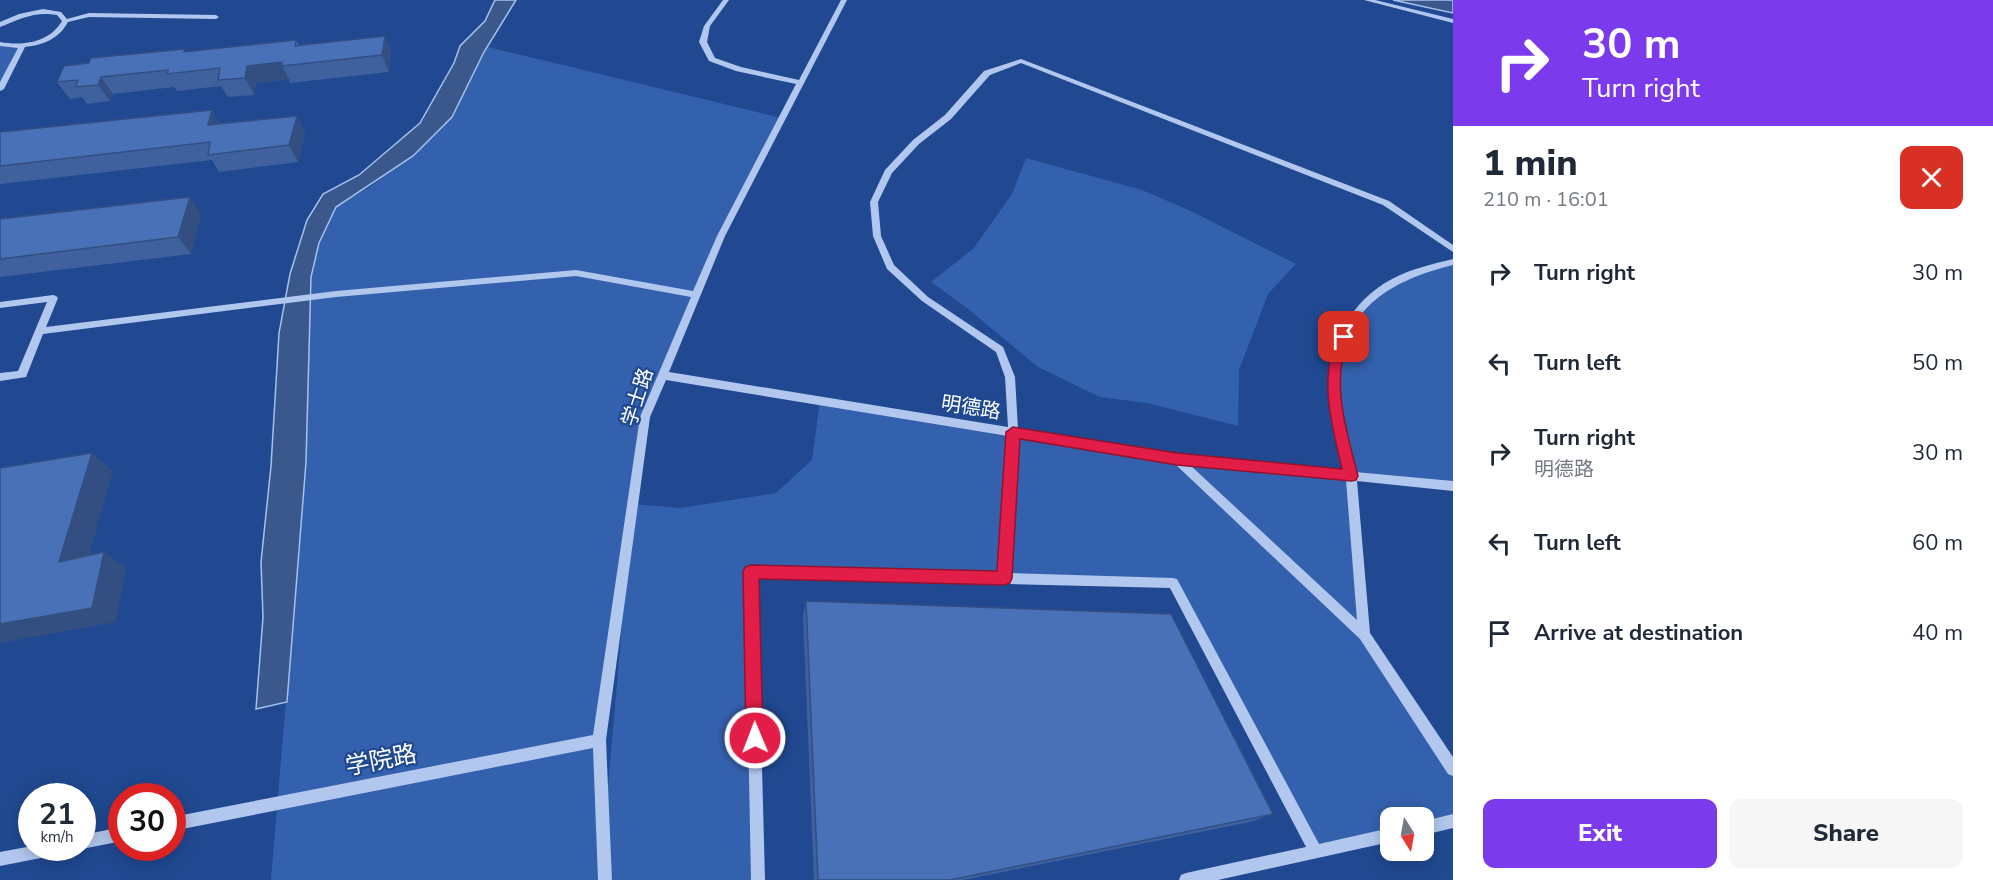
<!DOCTYPE html>
<html lang="en">
<head>
<meta charset="utf-8">
<style>
	:root { --surface:#fff; --page:#f6f6f7; --text:#1f2937; --muted:#747a83; --accent:#7c3aed }
	body { margin:0; font-family:"Nunito Sans","Noto Sans SC",sans-serif; background:var(--page); color:var(--text); height:100vh; display:flex; flex-direction:column; font-size:22px; white-space:nowrap }
	* { box-sizing:border-box; margin:0 }
	p { font-size:20px; color:var(--muted) }
	.icon { flex:none; width:33px; height:33px; fill:none; stroke:currentColor; stroke-width:2; stroke-linecap:round; stroke-linejoin:round }
	.map { position:relative; flex:1; overflow:hidden }
	.details { display:flex; flex-direction:column; background:var(--surface); width:540px }
	.details>* { flex:none }
	.top-card { background:#7c3aed; color:#fff; overflow:hidden }
	.needle { width:39px; rotate:169deg }
	.controls { position:absolute; left:1380px; top:807px; display:grid; gap:12px }
	.controls a { display:grid; place-items:center; width:54px; height:54px; border-radius:12px; background:var(--surface); box-shadow:0 3px 15px #0003; font-size:30px }
	.speed { position:absolute; left:18px; top:783px; display:flex; gap:12px; font-size:30px; font-weight:700; text-align:center }
	.speed>* { display:grid; place-content:center; width:78px; height:78px; border-radius:50%; background:var(--surface); box-shadow:0 3px 15px #0003; line-height:1 }
	.speed small { font-size:15px; font-weight:400 }
	.speed .limit { border:9px solid #d22; background:#fff; color:#111 }
	.pin { position:absolute; display:grid; place-items:center; width:51px; height:51px; color:#fff; margin:-26px; border-radius:12px; box-shadow:0 3px 9px #0006 }
	.me { position:absolute; width:66px; margin:-33px; rotate:359deg; stroke-linejoin:round; filter:drop-shadow(0 0 4px #0008) }
	.turn { display:flex; align-items:center; gap:21px; height:126px; padding:0 30px; font-size:27px }
	.turn .icon { width:78px; height:78px; stroke-width:2.5 }
	.turn b { display:block; font-size:42px; line-height:51px }
	.round { display:grid; place-items:center; flex:none; width:63px; height:63px; border-radius:12px; background:var(--page) }
	.summary { display:flex; align-items:center; justify-content:space-between; height:102px; padding:0 30px }
	h1 { font-size:36px; font-weight:800; line-height:45px }
	.action { display:flex; gap:12px; margin-top:auto; padding:12px 30px }
	.action a { flex:1; height:69px; border-radius:12px; background:var(--accent); color:#fff; font-size:24px; font-weight:800; line-height:69px; text-align:center }
	.action a+a { background:var(--page); color:var(--text) }
	ul { padding:0; list-style:none }
	li { display:flex; align-items:center; gap:18px; height:90px; padding:0 30px }
	li div { flex:1 }
	li b { display:block; font-size:22px }
	li em { font-style:normal }
	main { display:flex; flex:1; min-height:0 }
	.map>svg:first-child { display:block }
</style>
</head>
<body>
<main>
<div class="map">
<svg width="1453" height="880" viewBox="0 0 1453 880">
	<rect width="100%" height="100%" fill="#204991"/>
	<path fill="#3461ae" fill-rule="evenodd" d="M0,44L22,46L0,89Z
		M488,47L782,118L721,236L645,417L633,504L680,508L776,493L812,460L820,400L1177,459L1350,475L1335,383L1350,325L1381,288L1453,262V486L1351,476L1364,635L1453,769V821L1424,828V818H1390V835L1316,852L1172,583L751,572L758,880H271L306,462L311,277L319,243L336,207L373,185L452,117L467,82ZM631,520L603,845L599,740Z
		M1026,158L1142,190L1191,211L1296,264L1268,294L1239,370L1238,426L1147,403L1100,397L1038,367L963,305L931,282L973,249L1012,194Z"/>
	<path fill="#3b588c" stroke="#a4c1ee" stroke-width="1.5" d="M495,0H516L484,52L452,117L413,156L336,207L319,243L311,277L306,462L287,702L256,709L263,617L261,562L271,466L279,333L290,274L307,220L323,194L359,175L420,123L454,63L460,46L485,21Z
		M1393,0H1453V13Z"/>
	<g fill="none" stroke-linecap="round" stroke-linejoin="round">
		<path fill="#b1c7ed" fill-rule="evenodd" d="M723,0H729L710,26L707,42L715,58L741,67L799,80L841,0H847L725,236L669,372L1008,427L1005,377L996,352L922,301L887,269L873,236L870,202L885,170L913,140L945,115L984,71L1021,59L1389,201L1453,245V252L1383,205L1021,63L990,75L951,119L919,144L892,173L878,202L881,236L894,265L928,297L1003,347L1015,377L1018,429L1177,455L1344,471C1338,444 1329,417 1329,389C1330,343 1350,301 1392,279C1411,269 1432,264 1453,259V265C1364,287 1329,329 1343,423C1346,440 1352,455 1355,472L1453,481V491L1357,481L1370,633L1453,757V776L1448,774L1360,639L1174,463L1018,437L1010,573L1173,578L1177,579L1319,844L1390,828V842L1218,880H1179L1181,875L1186,873L1306,847L1170,588L757,578L765,880H751L745,572L747,568L751,567L998,573L1008,436L666,380L650,417L606,740L612,880H598L593,748L172,831V817L593,735L640,417L691,297L576,276L336,297L43,334L26,377L0,381V373L18,371L47,302L0,308V302L53,295L56,296L58,298L46,327L336,291L576,270L693,291L717,236L796,84L736,71L709,61L699,42L704,26ZM1190,465L1346,480L1357,620Z
			M1364,0H1375L1453,19V23Z
			M43,9L61,12L67,19L89,13L216,15L219,17L216,19L89,17L68,22C59,39 43,45 25,47L4,89L0,91V82L18,48L0,46V42C23,46 49,43 62,21L57,15C35,11 20,19 0,27V22L19,14Z
			M1453,814V828L1424,835V821Z
			M122,827V841L82,849L78,848H82V835Z
			M32,846V848H63L61,853L56,855L0,866V852Z"/>
	</g>
	<path fill="#3f619e" d="M385,36L391,52L389,72L290,83L289,79L256,83L254,95L228,97L221,86L177,91L174,87L113,94L110,101L87,104L82,97L70,99L57,82L187,52L296,40L299,45Z
		M212,110L220,124L297,116L305,133L298,162L219,172L212,160L0,184V132Z
		M201,214L191,254L0,277V219Z
		M806,601L1273,814L1250,822L963,880H814L803,616Z"/>
	<path fill="#334f81" d="M385,36L391,52L389,72L382,55Z
		M282,62V66L289,79L256,83L254,95L245,78L247,66Z
		M101,77L113,94L110,101L98,85Z
		M212,110L222,127L208,125Z
		M297,116L305,133L298,162L289,145Z
		M190,197L201,214L191,254L178,237Z
		M92,453L113,471L83,577L59,562Z
		M104,552L126,567L116,622L0,643V624Z"/>
	<path fill="#4971b8" stroke="#334f81" stroke-width="1.5" d="M385,36L382,55L282,66V62L247,66L245,78L218,80L220,68L167,74L168,70L101,77L98,85L75,87L78,80L57,82L64,66L89,63L91,58L185,49L184,52L296,40L295,46Z
		M212,110L208,125L297,116L289,145L208,155L210,142L0,166V132Z
		M190,197L178,237L0,259V219Z
		M92,453L59,562L104,552L92,608L0,624V468Z
		M806,601L1171,614L1273,814L950,880H818Z"/>
	<path fill="#e11d48" stroke="#92132f" stroke-width="1.5" d="M1344,332L1350,337C1329,378 1347,433 1358,476L1356,480L1351,481L1177,465L1020,439L1012,578L1010,583L1004,585L759,579L763,738L761,744L755,746L749,744L746,738L743,572L745,567L751,565L997,571L1006,432L1013,427L1177,453L1342,469C1332,426 1317,374 1340,333Z"/>
	<g text-anchor="middle" stroke-width="4.5" stroke-linejoin="round" paint-order="stroke">
		<g font-size="20" fill="#fff" stroke="#204991">
			<text transform="translate(637 397) rotate(-72)" y="7">学士路</text>
			<text transform="translate(971 407) rotate(9)" y="7">明德路</text>
		</g>
		<g font-size="24" fill="#fff" stroke="#204991">
			<text transform="translate(381 760) rotate(-11)" y="8">学院路</text>
		</g>
	</g>
</svg>
<div class="controls">
<a><svg class="needle" viewBox="-14 -14 28 28"><path d="M0-13l5 13h-10z" fill="#e53935"/><path d="M0 13l5-13h-10z" fill="#747a83"/></svg></a>
</div>
<div class="speed"><div>21<small>km/h</small></div><div class="limit">30</div></div>
<div class="pin" style="left:1344px;top:337px;background:#d93025"><svg class="icon" aria-label="arrive" viewBox="0 0 24 24"><path d="M6 21V4h12l-3 4 3 4H6"/></svg></div>
<svg class="me" style="left:755px;top:738px" viewBox="-20 -20 40 40"><circle r="17" fill="#e11d48" stroke="#fff" stroke-width="3"/><path d="M0-11L8 9 0 5-8 9z" fill="#fff"/></svg>
</div>
<section class="details">
<div class="top-card">
<div class="turn"><svg class="icon" aria-label="right" viewBox="0 0 24 24"><path d="M7 20v-9h11M14 6l5 5-5 5"/></svg><div><b>30 m</b>Turn right</div></div>
</div>
<div class="summary"><div><h1>1 min</h1><p>210 m · 16:01</p></div><a class="round" style="background:#d93025;color:#fff"><svg class="icon" aria-label="close" viewBox="0 0 24 24"><path d="M6 6l12 12M18 6L6 18"/></svg></a></div>
<ul>
<li><svg class="icon" aria-label="right" viewBox="0 0 24 24"><path d="M7 20v-9h11M14 6l5 5-5 5"/></svg><div><b>Turn right</b></div><em>30 m</em></li>
<li><svg class="icon" aria-label="left" viewBox="0 0 24 24"><path d="M17 20v-9H6M10 6l-5 5 5 5"/></svg><div><b>Turn left</b></div><em>50 m</em></li>
<li><svg class="icon" aria-label="right" viewBox="0 0 24 24"><path d="M7 20v-9h11M14 6l5 5-5 5"/></svg><div><b>Turn right</b><p>明德路</p></div><em>30 m</em></li>
<li><svg class="icon" aria-label="left" viewBox="0 0 24 24"><path d="M17 20v-9H6M10 6l-5 5 5 5"/></svg><div><b>Turn left</b></div><em>60 m</em></li>
<li><svg class="icon" aria-label="arrive" viewBox="0 0 24 24"><path d="M6 21V4h12l-3 4 3 4H6"/></svg><div><b>Arrive at destination</b></div><em>40 m</em></li>
</ul>
<div class="action"><a>Exit</a><a>Share</a></div>
</section>
</main>
</body>
</html>
